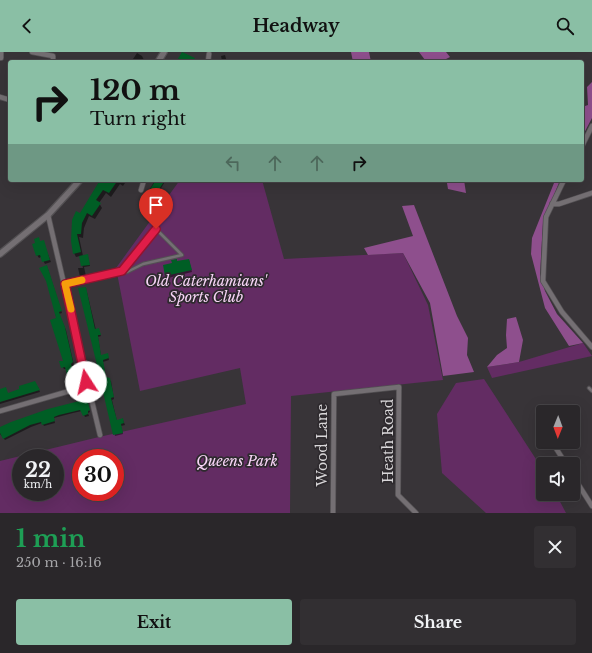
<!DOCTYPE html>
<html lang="en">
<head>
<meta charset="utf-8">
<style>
	:root { --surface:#2a272a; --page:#322f32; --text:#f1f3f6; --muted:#a5a5a8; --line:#464447; --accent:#8abfa5 }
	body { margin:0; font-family:"Libre Baskerville",serif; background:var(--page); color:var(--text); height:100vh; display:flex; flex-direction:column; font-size:15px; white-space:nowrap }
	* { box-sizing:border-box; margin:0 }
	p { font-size:13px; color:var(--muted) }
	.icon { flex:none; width:22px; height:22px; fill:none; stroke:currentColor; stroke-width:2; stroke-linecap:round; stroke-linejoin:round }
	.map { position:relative; height:461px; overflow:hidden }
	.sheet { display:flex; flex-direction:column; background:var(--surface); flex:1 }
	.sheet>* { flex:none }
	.guide { position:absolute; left:8px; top:8px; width:576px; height:122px; border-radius:4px; box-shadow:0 4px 16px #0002,0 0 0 1px var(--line); background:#8abfa5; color:#111; overflow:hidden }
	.needle { width:26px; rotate:181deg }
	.tools { position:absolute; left:536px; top:353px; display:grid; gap:8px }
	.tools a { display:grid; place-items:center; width:44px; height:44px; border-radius:4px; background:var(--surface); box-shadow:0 4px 16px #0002,0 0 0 1px var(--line); font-size:20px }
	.speed { position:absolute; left:12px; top:397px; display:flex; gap:8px; font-size:20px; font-weight:700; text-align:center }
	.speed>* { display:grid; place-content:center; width:52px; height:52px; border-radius:50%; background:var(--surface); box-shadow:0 4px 16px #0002,0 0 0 1px var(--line); line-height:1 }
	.speed small { font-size:10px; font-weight:400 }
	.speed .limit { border:6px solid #d22; background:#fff; color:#111 }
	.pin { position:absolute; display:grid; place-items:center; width:34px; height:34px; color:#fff; margin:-41px -17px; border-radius:50% 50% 50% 0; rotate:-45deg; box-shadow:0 0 4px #0007 }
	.pin .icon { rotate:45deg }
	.me { position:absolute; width:44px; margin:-22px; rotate:350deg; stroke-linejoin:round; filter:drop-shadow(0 0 3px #0008) }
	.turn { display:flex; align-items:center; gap:14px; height:84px; padding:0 16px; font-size:18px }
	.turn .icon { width:52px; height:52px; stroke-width:2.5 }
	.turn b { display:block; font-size:28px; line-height:34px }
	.lanes { display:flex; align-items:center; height:38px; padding:0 16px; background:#0003; justify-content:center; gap:20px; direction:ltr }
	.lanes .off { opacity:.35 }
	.round { display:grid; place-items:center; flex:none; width:42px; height:42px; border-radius:4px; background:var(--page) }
	.head { display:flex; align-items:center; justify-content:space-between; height:68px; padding:0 16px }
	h1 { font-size:24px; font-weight:800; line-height:30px; color:#1e9e55 }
	.action { display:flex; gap:8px; margin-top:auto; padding:8px 16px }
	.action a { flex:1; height:46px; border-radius:4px; background:var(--accent); color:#111; font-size:16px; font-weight:800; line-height:46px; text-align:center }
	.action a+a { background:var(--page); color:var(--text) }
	header { display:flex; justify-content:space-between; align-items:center; height:52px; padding:0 16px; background:var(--accent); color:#111; font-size:18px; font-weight:800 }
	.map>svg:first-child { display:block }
</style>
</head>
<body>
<header><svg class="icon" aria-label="back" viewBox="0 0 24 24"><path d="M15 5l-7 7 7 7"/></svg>Headway<svg class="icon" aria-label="search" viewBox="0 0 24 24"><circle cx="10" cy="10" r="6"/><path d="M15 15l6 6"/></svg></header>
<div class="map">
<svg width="592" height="461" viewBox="0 0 592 461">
	<rect width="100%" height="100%" fill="#383438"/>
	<path fill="#632c63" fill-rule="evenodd" d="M180,128H262L284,207L403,201L428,253L443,328L291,344L290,461H0V409L99,385L246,352L240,316L140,339L116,216ZM21,406H55V440H21ZM81,406H115V440H81Z
		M583,291L592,304L492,326L487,315L519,310Z
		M484,327L543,418V442H556L566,461H486L442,421L437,362L456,331Z"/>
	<path fill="#8e4f8d" d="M351,0H369L371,10H353Z
		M419,0H446L450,5C441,10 436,10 425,8Z
		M592,30V66L582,85V55L588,53L587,35Z
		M448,128H464L466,141L448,137L447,131Z
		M552,128H560L543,171L540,222L545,239L557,262L583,291L569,294L545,256L531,202L532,186L554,131Z
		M414,153L457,264L468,286L467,303L474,320L443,324L430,251L403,201L368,203L364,196L413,184L402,154Z
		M516,265L523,288L519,310L487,315L497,303L507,296L506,283L507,267Z"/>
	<path fill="#0007" d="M137,1L142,4L145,10H131Z
		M225,3L227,10H220L222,9L221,4Z
		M110,128H127L123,134L120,132L111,145L106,141L99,151L102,156L95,167L89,164L84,176L83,186L79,185L83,204L88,205L90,214L84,215L86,224L80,225L78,216H83L80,204L76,205L74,201L72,189L80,162Z
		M155,128H166L149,156L142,151Z
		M44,192L51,210L45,212L41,205L39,206L37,203Z
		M189,208L192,220L168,226L166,223L178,210Z
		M47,214L62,261L59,262L66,278L74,313L72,314L74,321L77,323L79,335L72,337L66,317H64L61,313L64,309Z
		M86,236L96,278L99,279L101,284L98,285L101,304H108L109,308L103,310L106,326L111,329L114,347L112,348L117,369L123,368L125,373L121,374L123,382L115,384L100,324L97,323L98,314Z
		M38,335L40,340L0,352V338L7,342Z
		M87,350L90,360L88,361L89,364L85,365L82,359L73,361L54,366L55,371L44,374L42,371L31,375L5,388L0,382V376Z"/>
	<path fill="#005e25" d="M182,0L195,6L192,10H176Z
		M100,128H118L109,141L103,138L96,148L101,151L92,164L87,161L82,171L81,182H77L81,200L73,202L71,189L72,168L76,159L80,161Z
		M156,128H165L148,155L141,151Z
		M39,185L40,189L44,188L50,208L42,210L40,203L36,204L32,192L35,191L34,187Z
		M88,202L90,213L81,214L79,204Z
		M177,207V209L189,207L192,218L165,224L163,213L172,211L171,208Z
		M47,213L62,259L59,260L65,275L73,310L71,312L74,320H76L79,332L70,335L65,315L61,316L60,313L59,309H63L50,268L56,266L46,229L39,216Z
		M86,235L95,277L99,276L101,283H98L101,303L108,301L109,306L103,308L106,325L110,326L114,345L111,346L117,368L123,366L124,371L121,372L123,381L113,383L99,323L96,324L94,314L97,313L78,236Z
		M35,329L40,338L0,350V337L6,335L8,341L19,337V334Z
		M87,347L90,358L88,359V362L83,364L80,358L59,363L54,365L55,369L42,373L41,370L30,373L3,387L0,381V375L11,370L48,357Z"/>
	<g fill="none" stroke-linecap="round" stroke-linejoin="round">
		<defs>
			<path id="service" d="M65,232L122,219L127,220L143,212L182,203L156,177L122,219
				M589,336L592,339"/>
			<path id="minor" d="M32,0L53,4V10
				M1,6V0
				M208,10L209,2
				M0,45L10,48
				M582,94L592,74
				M564,128L546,165L543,229L562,260L592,295
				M141,138L144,128
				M552,152H559L592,141
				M48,163L86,327L85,333L90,341L100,383
				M0,359L80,336L85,333
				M539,369L543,376
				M552,390L566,412
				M573,424L592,454
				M333,461L334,342L399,335L398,443L416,461"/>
			<path id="tertiary" d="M158,10L164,0
				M0,202L48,163L80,128"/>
		</defs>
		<use href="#service" stroke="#535053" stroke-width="4.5"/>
		<use href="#minor" stroke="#535053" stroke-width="6"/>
		<use href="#tertiary" stroke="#535053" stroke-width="8"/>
		<use href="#service" stroke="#746f73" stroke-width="2.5"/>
		<use href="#minor" stroke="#746f73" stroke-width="4.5"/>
		<use href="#tertiary" stroke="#746f73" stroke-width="5.5"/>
	</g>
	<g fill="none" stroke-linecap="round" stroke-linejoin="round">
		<defs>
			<path id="route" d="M86,330L65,232L122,219L156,177"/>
		</defs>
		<use href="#route" stroke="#92132f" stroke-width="10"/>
		<use href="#route" stroke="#e11d48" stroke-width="7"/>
		<path stroke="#f59e0b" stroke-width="7" d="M71,257L65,232L82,228"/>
	</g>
	<g text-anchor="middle" stroke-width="3.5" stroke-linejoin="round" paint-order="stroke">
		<g font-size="14" font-style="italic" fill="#f8d5f7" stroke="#2e2a2e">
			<text x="206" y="234">Old Caterhamians'<tspan x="206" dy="16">Sports Club</tspan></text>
			<text x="237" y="414">Queens Park</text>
		</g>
		<g font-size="14" fill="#d9d7d9" stroke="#2e2a2e">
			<text transform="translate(388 389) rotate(-90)" y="5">Heath Road</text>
			<text transform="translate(322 393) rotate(-90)" y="5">Wood Lane</text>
		</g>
	</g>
</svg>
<div class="tools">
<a><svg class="needle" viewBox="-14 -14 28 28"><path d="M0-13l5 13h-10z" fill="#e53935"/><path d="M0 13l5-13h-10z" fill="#a5a5a8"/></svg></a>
<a><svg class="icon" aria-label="sound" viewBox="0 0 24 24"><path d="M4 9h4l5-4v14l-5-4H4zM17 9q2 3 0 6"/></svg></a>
</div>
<div class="speed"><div>22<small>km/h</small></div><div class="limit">30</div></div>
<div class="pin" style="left:156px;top:177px;background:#d93025"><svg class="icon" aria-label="arrive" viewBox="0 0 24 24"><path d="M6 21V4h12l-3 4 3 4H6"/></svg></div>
<svg class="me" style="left:86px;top:330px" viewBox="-20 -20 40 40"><circle r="19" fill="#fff"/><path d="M0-13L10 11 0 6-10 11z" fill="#e11d48"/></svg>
<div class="guide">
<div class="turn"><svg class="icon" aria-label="right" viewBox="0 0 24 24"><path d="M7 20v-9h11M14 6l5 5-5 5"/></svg><div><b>120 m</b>Turn right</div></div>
<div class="lanes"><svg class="icon off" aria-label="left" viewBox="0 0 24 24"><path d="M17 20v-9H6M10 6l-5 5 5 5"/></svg><svg class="icon off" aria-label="ahead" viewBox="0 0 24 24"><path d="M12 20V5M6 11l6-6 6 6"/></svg><svg class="icon off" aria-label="ahead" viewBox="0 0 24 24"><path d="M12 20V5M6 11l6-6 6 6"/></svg><svg class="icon" aria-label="right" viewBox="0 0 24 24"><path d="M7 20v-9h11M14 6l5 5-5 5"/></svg></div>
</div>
</div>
<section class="sheet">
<div class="head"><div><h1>1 min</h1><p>250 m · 16:16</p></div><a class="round"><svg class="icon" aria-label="close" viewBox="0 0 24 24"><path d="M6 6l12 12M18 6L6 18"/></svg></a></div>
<div class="action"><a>Exit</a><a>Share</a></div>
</section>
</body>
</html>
